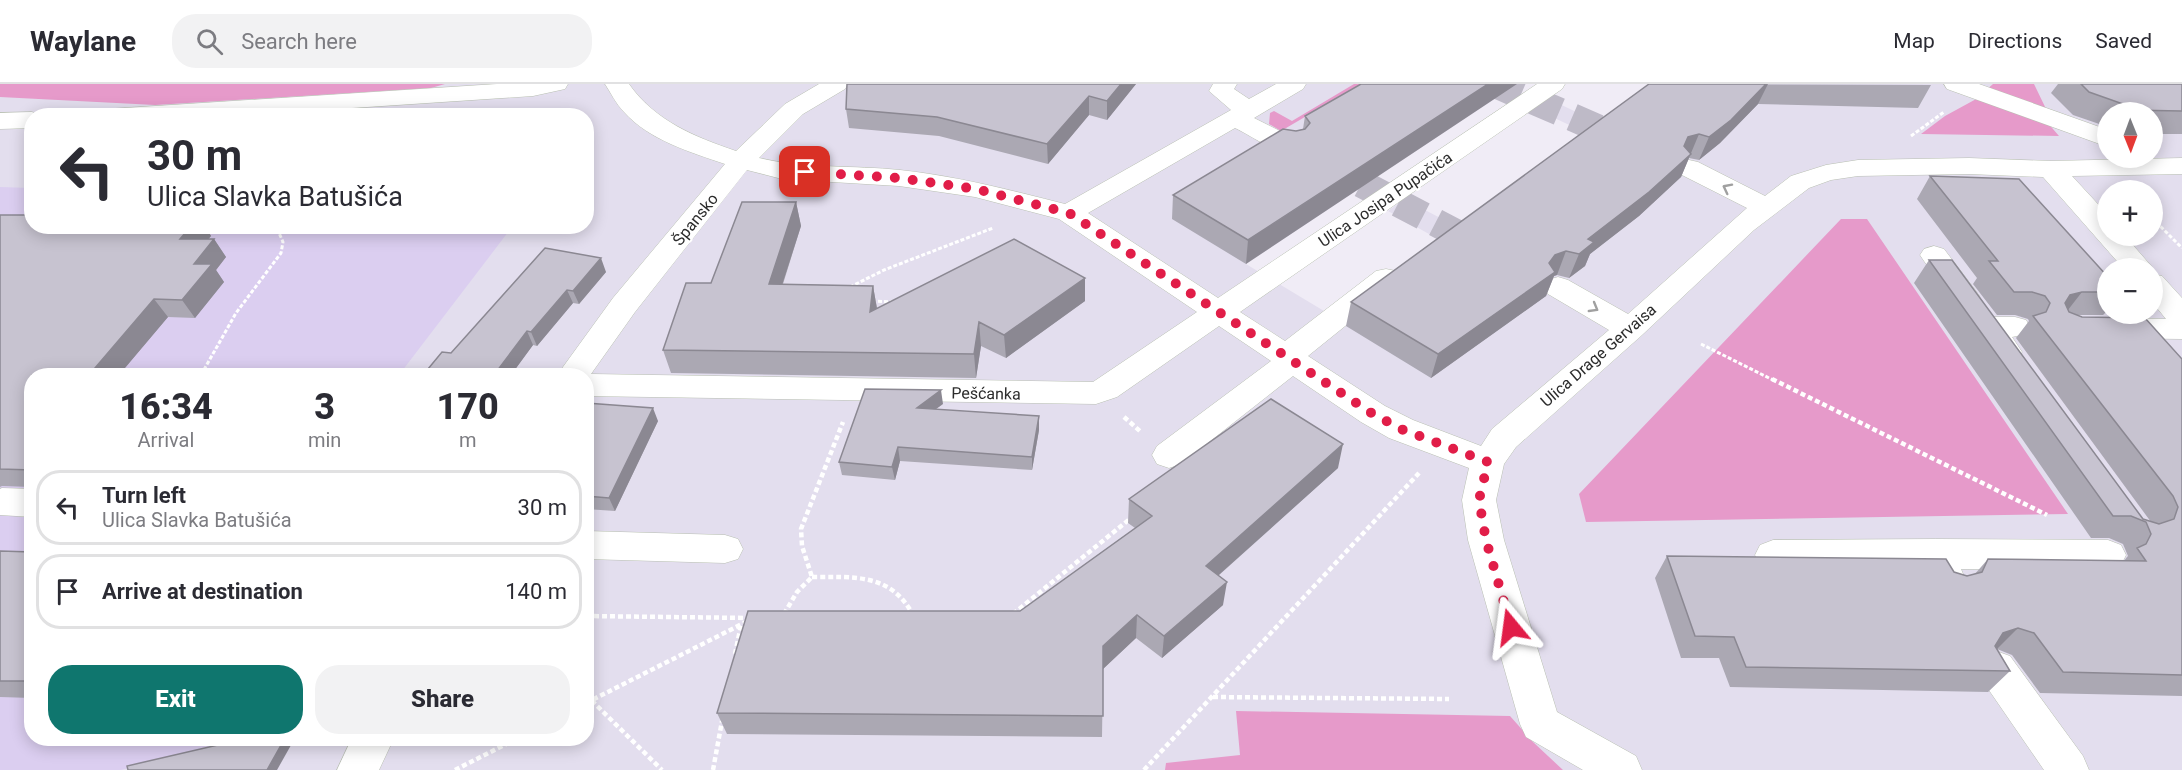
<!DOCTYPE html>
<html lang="en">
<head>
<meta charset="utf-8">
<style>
	:root { --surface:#fff; --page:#f2f2f3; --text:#2b2b33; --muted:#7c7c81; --line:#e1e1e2; --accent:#0f766e }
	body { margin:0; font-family:Roboto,sans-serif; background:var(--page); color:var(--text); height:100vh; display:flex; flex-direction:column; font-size:22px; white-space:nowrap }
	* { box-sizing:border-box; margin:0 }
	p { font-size:20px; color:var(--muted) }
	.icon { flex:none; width:33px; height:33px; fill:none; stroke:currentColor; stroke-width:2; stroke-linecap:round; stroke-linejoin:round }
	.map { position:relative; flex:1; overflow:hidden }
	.panel { position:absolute; left:24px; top:284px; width:570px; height:378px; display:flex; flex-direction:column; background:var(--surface); border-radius:24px; box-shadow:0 3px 15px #0003 }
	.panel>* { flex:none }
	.top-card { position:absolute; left:24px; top:24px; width:570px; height:126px; border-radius:24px; box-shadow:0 3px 15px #0003; background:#fff; color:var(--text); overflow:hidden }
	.needle { width:39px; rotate:179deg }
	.controls { position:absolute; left:2097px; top:18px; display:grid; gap:12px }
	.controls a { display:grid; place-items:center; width:66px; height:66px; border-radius:50%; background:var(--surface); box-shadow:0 3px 15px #0003; font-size:30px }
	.pin { position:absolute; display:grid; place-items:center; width:51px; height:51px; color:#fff; margin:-26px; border-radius:12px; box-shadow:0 3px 9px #0006 }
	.me { position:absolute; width:66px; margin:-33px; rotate:344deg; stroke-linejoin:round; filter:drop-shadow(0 0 4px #0008) }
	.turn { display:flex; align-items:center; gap:21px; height:126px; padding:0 24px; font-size:27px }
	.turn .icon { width:78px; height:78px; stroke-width:2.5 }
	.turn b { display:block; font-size:42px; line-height:51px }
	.eta { display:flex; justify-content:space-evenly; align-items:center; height:102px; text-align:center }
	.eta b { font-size:36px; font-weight:800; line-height:42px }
	.button { display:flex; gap:12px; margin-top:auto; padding:12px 24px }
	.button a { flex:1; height:69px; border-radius:24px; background:var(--accent); color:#fff; font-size:24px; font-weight:800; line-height:69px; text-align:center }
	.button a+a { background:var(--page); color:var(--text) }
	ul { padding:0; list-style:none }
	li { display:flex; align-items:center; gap:18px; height:75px; margin:0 12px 9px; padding:0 12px; border:3px solid var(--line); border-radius:24px }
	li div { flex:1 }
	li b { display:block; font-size:22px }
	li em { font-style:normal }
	header { display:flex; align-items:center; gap:36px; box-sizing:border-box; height:84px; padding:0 30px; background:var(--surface); border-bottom:2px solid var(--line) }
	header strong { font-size:28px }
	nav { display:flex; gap:33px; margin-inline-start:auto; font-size:21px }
	.search { width:420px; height:54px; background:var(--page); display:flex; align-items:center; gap:15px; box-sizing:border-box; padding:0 21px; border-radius:24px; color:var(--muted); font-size:22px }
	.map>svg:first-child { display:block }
</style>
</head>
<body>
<header>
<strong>Waylane</strong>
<div class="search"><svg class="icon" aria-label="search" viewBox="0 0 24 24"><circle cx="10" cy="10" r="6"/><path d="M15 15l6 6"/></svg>Search here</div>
<nav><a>Map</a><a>Directions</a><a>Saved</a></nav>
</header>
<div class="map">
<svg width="2182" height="686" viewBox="0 0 2182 686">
	<rect width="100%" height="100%" fill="#e3deee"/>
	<path fill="#dbcef0" d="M0,103L31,104L32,142L512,143L399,291H32V654H253L121,686H0Z"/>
	<path fill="#e69aca" d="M0,0H445L431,4L155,21L0,13Z
		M1354,0H1361L1281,47L1269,40L1270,29L1274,27L1292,37Z
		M1993,0H2034L2048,29L1985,7Z
		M1978,14L2047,38L2059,52L1921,50L1945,32Z
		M1841,135H1867L2068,430L1586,438L1579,410Z
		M1236,627L1510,632L1533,658L1563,686H1165L1166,679L1240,671Z"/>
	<path fill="#f0ecf6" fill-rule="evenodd" d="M1517,0H1664L1334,233L1246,180ZM1547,14L1593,36L1580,46L1533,24ZM1404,115L1446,137V138L1429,150L1388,127Z"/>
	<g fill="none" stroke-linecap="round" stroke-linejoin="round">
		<path stroke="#bebac7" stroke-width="28" stroke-dasharray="28 14" stroke-linecap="butt" d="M1495,0L1632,59
			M1324,80L1488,166"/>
		<defs>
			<path id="minor" d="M497,0H568L565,5L533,12L233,32H97L100,27L109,25Z
				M605,0H629C655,37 695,53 736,67L785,20L819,0H848L845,5L803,30L759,74C805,85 853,81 900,86C956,92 1010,106 1065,120L1231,26L1209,7L1213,0H1237L1234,5L1249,15L1276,0H1306L1303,5L1254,34L1300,57L1304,62L1300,67C1279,73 1254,53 1235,44L1088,129L1218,214L1537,0H1565L1562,5L1240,228L1285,257L1376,187L1386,185L1396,187L1401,194L1396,201L1308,272L1385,322L1413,336L1481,362L1492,345L1609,246L1548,210L1543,203L1548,196L1558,193L1568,196L1628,230L1747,124L1680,90L1676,84L1680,78L1689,76L1698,78L1765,112L1791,92L1826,81L1858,76L1969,74L2051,77L2182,74V90L2072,92L2108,131V152H2125L2153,184L2152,185L2123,184L2043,93L1969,90L1858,92L1831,96L1809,104L1754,146L1641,252L1516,363L1504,380L1496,416L1504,456L1557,628L1636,672L1642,686H1583L1526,653L1520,640L1468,456L1462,416L1469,384L1389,354L1361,338L1293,292L1181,380L1169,384L1157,380L1152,371L1157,362L1271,277L1219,242L1117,313L1096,320L586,312V291H558L563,283L613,214L725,80C690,68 649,56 624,28C616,20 611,9 605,0ZM747,86L782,95L899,102L975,113L1059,135L1197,228L1093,298L591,290L635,228Z
				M1944,0H1979L2108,46V63L1947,5Z
				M32,28L41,32H32V44L0,45V29Z
				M1934,162L1944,165L1975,206L1980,213L1975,220L1965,223L1955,220L1924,177L1920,171L1924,165Z
				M2152,190L2162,192L2182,214V255L2109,254L2098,251L2094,244L2098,237L2109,234L2166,235L2152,218Z
				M1988,233H2015L2026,236L2030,243L2026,250L2012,253L2022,268L2017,276C1992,283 1985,262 1973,243L1977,236Z
				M2,404L32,405V433L0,431V405Z
				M586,447L725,451L738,455L743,465L738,475L725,479L586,475Z
				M1936,455L2108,456L2121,461L2126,471L2121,481L2108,486L1961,485L1966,497L1961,508L1948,512L1935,508L1924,485L1773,486L1760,481L1755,471L1760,461L1773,456Z
				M1996,567L2010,572L2083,672L2089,686H2044L1982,596L1976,584L1982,572Z
				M352,654H394L379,686H337Z"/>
		</defs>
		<use href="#minor" stroke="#b9c0b2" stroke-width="1"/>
		<path stroke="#fff" stroke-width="3" stroke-dasharray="4 2" stroke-linecap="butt" d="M1911,52L1944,28
			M2152,134L2182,164
			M850,203L884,186L993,144
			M872,217L894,218
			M1701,260L1775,297
			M201,291L236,229L281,169L283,158L276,142"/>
		<path stroke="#fff" stroke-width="4.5" stroke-dasharray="5 3" stroke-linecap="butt" d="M1772,295L2047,431
			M1124,333L1141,348
			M812,493C854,493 891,489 913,531
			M784,530L797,508L812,493L802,462L801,445L843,338
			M1013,530L1131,434
			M586,532L751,534
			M735,570L741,541
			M586,611L662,686
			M1213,613L1449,615
			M586,619L748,537
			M455,686L518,654
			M713,686L722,637
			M1144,686L1419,389"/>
		<use href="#minor" fill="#fff" fill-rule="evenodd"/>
	</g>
	<path fill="#aba8b3" d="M847,0H1136L1107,36L1089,31L1048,80L939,52L849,44L846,25Z
		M1361,0L1246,180L1172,135L1173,111L1296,47L1303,45L1305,32Z
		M1649,0L1931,1L1918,24L1758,20L1720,59L1699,76L1689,74L1681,93L1639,132L1590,170L1585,182L1569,194L1557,191L1554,192L1546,212L1431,294L1346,242L1351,218Z
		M2058,0H2182V50H2152V28H2108V43L2073,31L2051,9Z
		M1930,92L2108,193V226L2103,231H2077L2182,275V612L2040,609L2012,571L1997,565L2010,587L1988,608L1730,603L1719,574H1681L1655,494L1667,472L1954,488L1967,492L1974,491L1988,475L2124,477L2127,473L2128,472L2123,460L2109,454H2091L1914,199L1929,176L2143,435L2151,438L2016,254L2029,237L2028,235L2015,231H1997L1973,200L1977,194L1917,115Z
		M796,118L801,142L783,200L873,202L877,224L1085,217L1006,274L981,262L976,294L671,289L663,266L711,199Z
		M0,131L32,142H205L211,152L208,155H214L226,173L216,186L224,198L195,234L168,233L119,291H32V403L2,402L0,403Z
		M545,164L606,188L579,220L573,219L537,262L533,261L511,291H423L451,269Z
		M586,319L658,337L615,427L586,425Z
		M943,320L936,325L1039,346L1032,386L900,377L895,396L842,391L839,378Z
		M1338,384L1218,492L1223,521L1162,574L1136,554L1103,585L1102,653L727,650L717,629L1020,527L1135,444L1128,439L1129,415Z
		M0,467L32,468V614L0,613Z"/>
	<path fill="#8b8892" d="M1121,0H1136L1107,36V17Z
		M1488,0H1517L1246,180L1248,156Z
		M1766,0H1768L1758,20L1720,59L1699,76L1709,53Z
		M1089,12V31L1048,80L1047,60Z
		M1699,50L1681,93L1639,132L1590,170L1585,182L1569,194L1579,170L1588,155L1688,53Z
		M796,118L801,142L775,223L769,200Z
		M191,142H205L211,152L193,173L180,155Z
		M214,155L226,173L216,186L224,198L195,234L182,216L194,180Z
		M1566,167L1557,191L1554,192L1546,212L1431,294L1438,270L1549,179L1555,171Z
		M601,174L606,188L579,220L573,207Z
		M1085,194V217L1006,274L1004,251Z
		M873,202L877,225L870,228Z
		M567,206L573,219L537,262L531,248Z
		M2082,208L2064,231L2052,234L2070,211Z
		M154,215L168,233L119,291H89Z
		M979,238L981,262L976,294L974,270Z
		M527,247L533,261L511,291H494Z
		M941,306L943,320L919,337L917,324Z
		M653,324L658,337L615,427L609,414Z
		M1039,332V346L1032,386V373Z
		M1343,360L1338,384L1203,505L1206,482Z
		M898,363L900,377L895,396L892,383Z
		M1227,498L1223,521L1162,574L1164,552Z
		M1137,531L1136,554L1103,585V562Z
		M2018,544L1997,565L1981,570L2003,549Z
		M285,654H295L277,686H267Z"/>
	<path fill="#c7c3d0" stroke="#8b8892" stroke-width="1.5" d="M847,0H1121L1107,17L1089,12L1047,60L937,33L846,25Z
		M1361,0H1488L1248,156L1173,111L1283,45L1296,47L1305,45L1310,39L1305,32Z
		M1649,0H1766L1731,36L1709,53L1699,50L1688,53L1684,62L1691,70L1649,108L1588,155L1594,158L1579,170L1566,167L1555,171L1549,179L1555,188L1438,270L1351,218Z
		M2081,0H2182V27L2127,26L2126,21L2089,8Z
		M1930,92L2019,95L2108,193V208H2082L2070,211L2065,219L2069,228L2082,233L2145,234L2182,275V591L2063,588L2034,549L2018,544L2003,549L1995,562L2010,587L1746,583L1734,553L1695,552L1667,472L1946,475L1954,488L1967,492L1982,488L1988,475L2146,477L2137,464L2146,460L2151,450L2146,438L2131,432H2113L1929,176H1952L2143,435L2159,440L2174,435L2178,423L2173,412L2033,232L2046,228L2050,219L2045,212L2032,208H2014L1989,177H1998Z
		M742,118H796L769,200L873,202L870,228L1014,155L1085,194L1004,251L979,238L974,270L663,266L686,199H711Z
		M0,131H32V142H191L180,155H214L194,180H212L182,216L154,215L89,291H32V386L0,385Z
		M545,164L601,174L573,207L567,206L531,248L527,247L494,291H423L442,268L451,269Z
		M865,305L941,306L917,324L1039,332L1032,373L898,363L892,383L839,378Z
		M1271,315L1343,360L1206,482L1227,498L1164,552L1137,531L1103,562V632L717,629L748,527H1020L1152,432L1129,415Z
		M586,319L653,324L609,414L586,412Z
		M0,467L32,468V597H0Z
		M248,654H285L267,686H128L127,682Z"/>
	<defs><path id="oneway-chevron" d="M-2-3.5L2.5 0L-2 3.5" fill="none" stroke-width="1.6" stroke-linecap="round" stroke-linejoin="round" transform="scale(1.5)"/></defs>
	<g stroke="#a0a0a0">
		<use href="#oneway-chevron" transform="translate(1727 104) rotate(-153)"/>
		<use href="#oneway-chevron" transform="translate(1594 224) rotate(30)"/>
	</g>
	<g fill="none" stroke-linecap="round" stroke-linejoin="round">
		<path stroke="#e11d48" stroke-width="10" stroke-dasharray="0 18" d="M805,88L899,94L976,105L1069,129L1373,330L1401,345L1488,378L1479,416L1486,456L1511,543"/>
	</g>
	<g text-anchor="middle" stroke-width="4.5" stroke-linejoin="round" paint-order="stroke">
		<g font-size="16" fill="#2c2c2c" stroke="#fff">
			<text transform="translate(1385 115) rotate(-34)" y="6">Ulica Josipa Pupačića</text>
			<text transform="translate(695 135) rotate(-51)" y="6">Špansko</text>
			<text transform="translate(1598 271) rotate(-41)" y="6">Ulica Drage Gervaisa</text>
			<text transform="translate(986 309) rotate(1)" y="6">Pešćanka</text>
		</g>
	</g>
</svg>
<div class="controls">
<a><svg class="needle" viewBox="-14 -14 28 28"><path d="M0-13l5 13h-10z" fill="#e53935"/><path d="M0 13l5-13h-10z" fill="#7c7c81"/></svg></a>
<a>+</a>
<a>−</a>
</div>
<div class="pin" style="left:805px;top:88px;background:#d93025"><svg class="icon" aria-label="arrive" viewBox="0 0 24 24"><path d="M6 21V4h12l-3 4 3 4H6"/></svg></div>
<svg class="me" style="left:1511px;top:543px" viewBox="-20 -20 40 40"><path d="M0-17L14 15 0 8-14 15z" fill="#e11d48" stroke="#fff" stroke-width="4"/></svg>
<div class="top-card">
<div class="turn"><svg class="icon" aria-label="left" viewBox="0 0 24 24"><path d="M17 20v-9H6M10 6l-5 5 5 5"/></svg><div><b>30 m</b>Ulica Slavka Batušića</div></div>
</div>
<section class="panel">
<div class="eta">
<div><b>16:34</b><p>Arrival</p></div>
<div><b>3</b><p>min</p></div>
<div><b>170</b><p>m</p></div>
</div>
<ul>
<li><svg class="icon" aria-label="left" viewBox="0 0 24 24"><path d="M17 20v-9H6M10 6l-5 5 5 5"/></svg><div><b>Turn left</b><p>Ulica Slavka Batušića</p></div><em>30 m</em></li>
<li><svg class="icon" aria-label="arrive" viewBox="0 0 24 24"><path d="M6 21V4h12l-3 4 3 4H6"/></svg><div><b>Arrive at destination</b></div><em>140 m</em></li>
</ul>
<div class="button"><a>Exit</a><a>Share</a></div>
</section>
</div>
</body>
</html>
